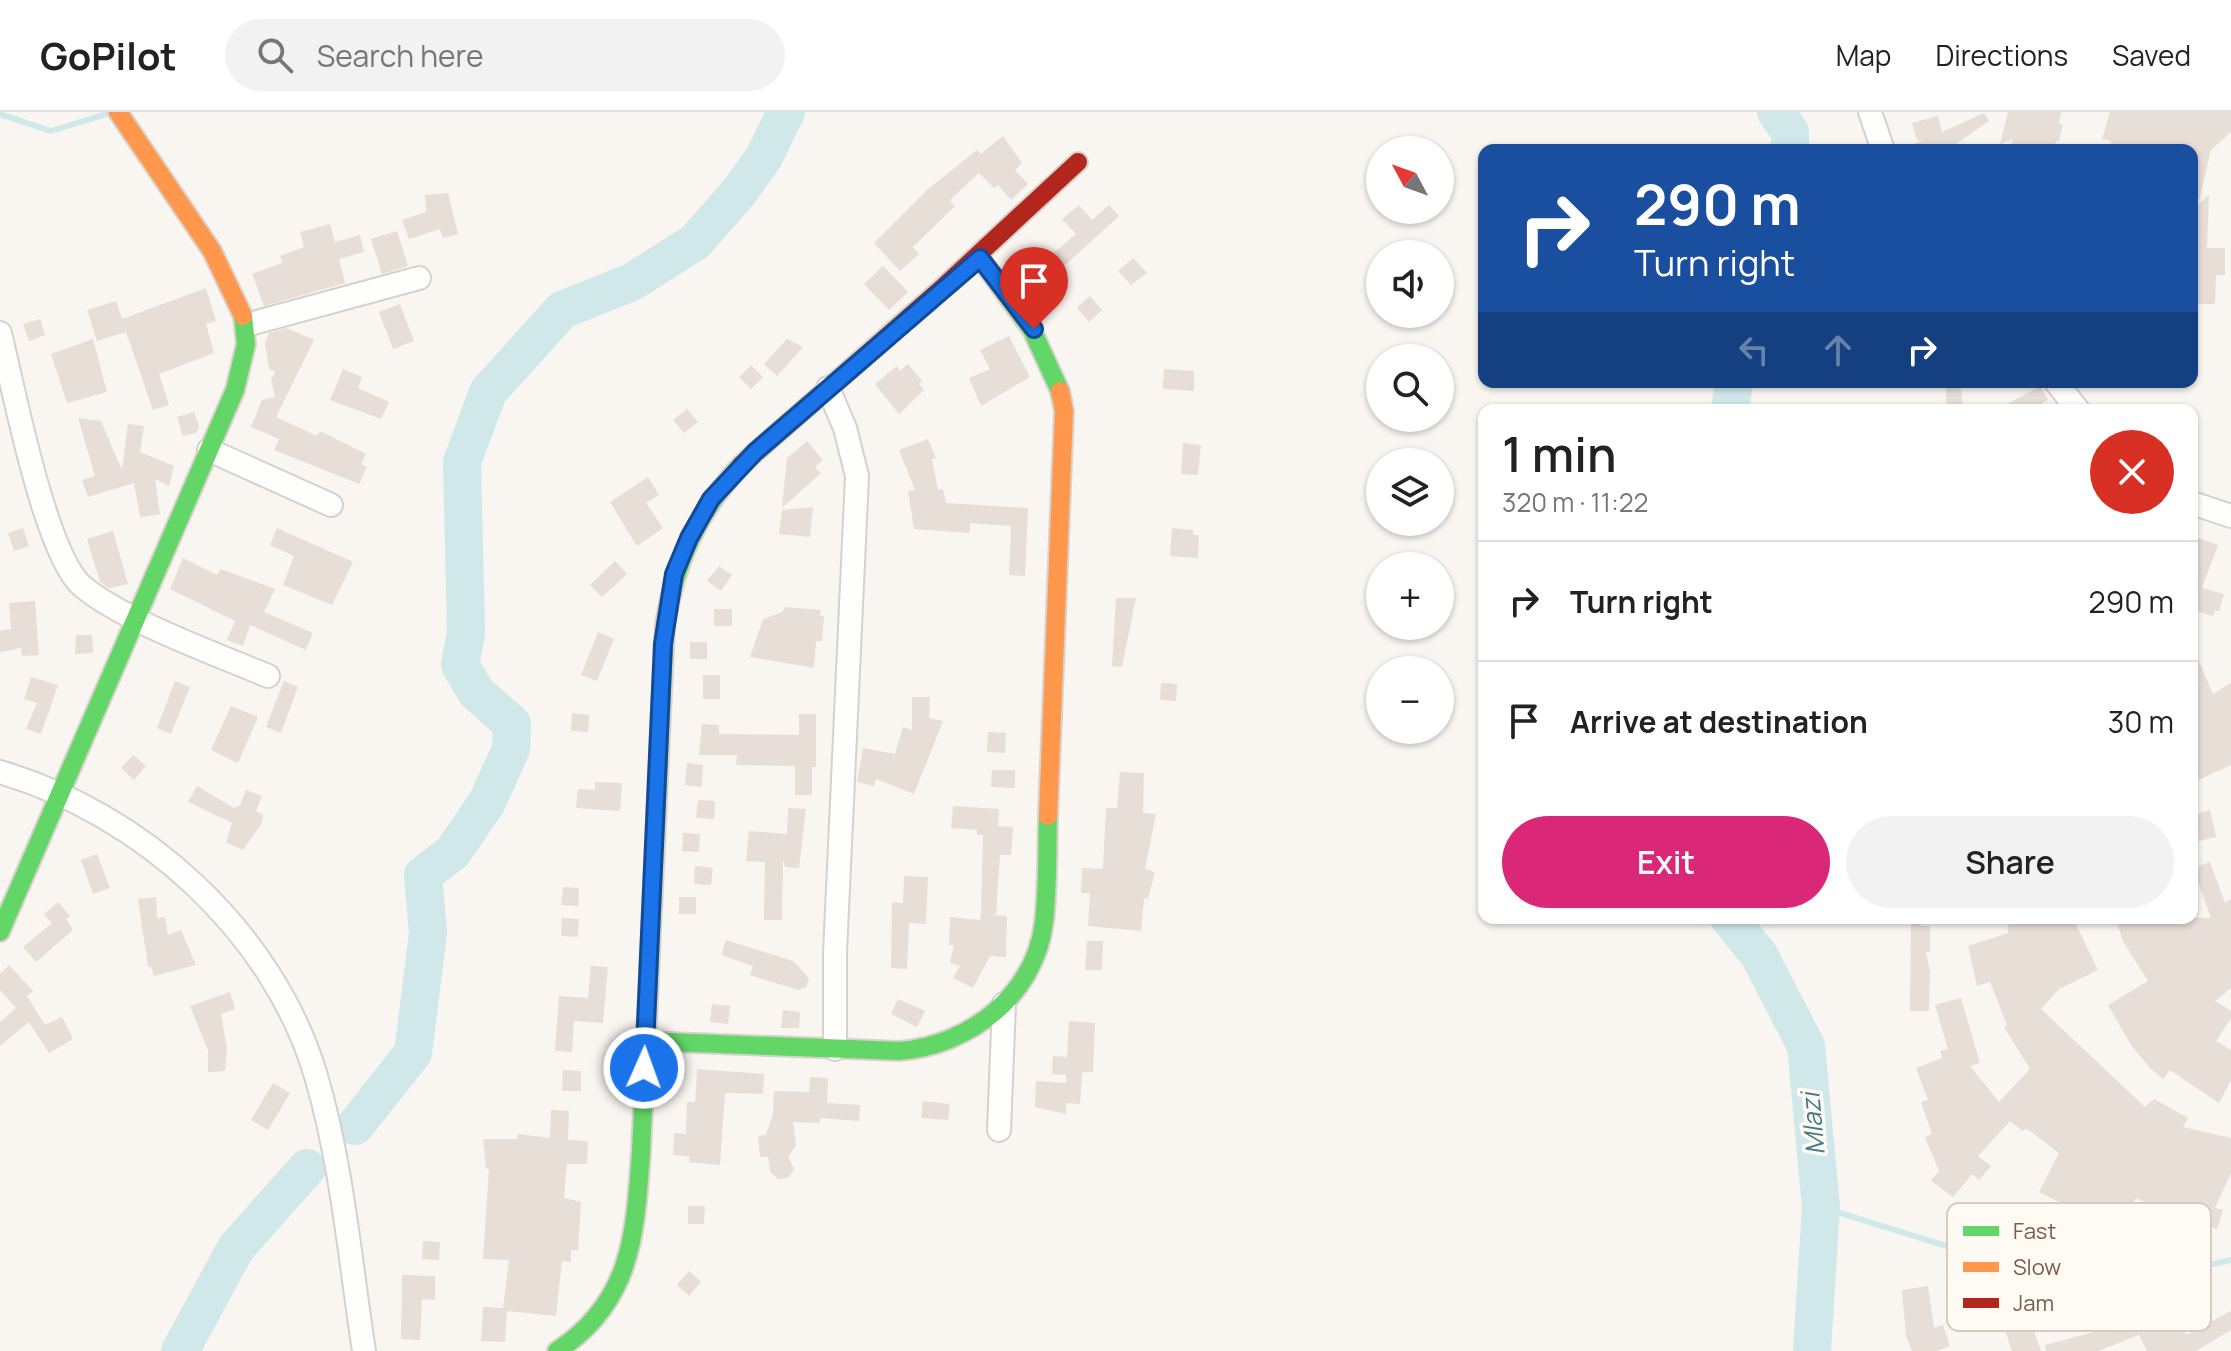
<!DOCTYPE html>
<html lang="en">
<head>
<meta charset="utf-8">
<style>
	:root { --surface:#fff; --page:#f2f2f2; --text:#222; --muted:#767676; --line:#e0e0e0; --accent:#db2777 }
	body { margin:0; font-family:Manrope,sans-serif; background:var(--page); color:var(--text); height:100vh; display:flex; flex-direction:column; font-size:30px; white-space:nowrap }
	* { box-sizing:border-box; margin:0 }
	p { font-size:26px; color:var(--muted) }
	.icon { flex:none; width:44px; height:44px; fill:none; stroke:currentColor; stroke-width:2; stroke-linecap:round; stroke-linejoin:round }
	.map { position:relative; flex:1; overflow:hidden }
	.details { position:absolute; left:1478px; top:292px; width:720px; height:520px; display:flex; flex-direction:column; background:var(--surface); border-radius:16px; box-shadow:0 2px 6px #0004 }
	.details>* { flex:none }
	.guide { position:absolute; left:1478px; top:32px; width:720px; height:244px; border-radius:16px; box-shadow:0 2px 6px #0004; background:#1a4fa0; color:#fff; overflow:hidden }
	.needle { width:52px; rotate:311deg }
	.controls { position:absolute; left:1366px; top:24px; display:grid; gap:16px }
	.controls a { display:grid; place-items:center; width:88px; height:88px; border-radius:50%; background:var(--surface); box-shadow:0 2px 6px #0004; font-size:40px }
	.pin { position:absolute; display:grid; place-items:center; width:68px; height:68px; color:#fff; margin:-82px -34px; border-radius:50% 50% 50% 0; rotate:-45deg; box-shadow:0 0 8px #0007 }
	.pin .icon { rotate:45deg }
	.me { position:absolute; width:88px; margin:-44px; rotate:2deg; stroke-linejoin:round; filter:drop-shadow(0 0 6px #0008) }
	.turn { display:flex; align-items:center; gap:28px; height:168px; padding:0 24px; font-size:36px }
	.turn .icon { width:104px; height:104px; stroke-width:2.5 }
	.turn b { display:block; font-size:56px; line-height:68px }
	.lanes { display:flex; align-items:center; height:76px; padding:0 24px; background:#0003; justify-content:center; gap:40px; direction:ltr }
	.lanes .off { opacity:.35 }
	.round { display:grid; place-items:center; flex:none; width:84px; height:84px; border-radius:42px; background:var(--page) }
	.headline { display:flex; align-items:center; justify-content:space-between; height:136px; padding:0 24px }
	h1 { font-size:48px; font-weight:600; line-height:60px }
	.cta { display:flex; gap:16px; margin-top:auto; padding:16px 24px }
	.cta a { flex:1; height:92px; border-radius:48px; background:var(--accent); color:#fff; font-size:32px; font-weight:600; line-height:92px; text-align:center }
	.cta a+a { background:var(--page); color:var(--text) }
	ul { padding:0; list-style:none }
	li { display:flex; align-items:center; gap:24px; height:120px; padding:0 24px; border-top:2px solid var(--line) }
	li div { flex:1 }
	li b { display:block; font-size:30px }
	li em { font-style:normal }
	header { display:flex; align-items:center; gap:48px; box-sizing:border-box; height:112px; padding:0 40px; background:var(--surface); border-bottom:2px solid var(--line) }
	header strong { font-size:38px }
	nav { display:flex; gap:44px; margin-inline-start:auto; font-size:28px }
	.search { width:560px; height:72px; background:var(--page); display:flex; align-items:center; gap:20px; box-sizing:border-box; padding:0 28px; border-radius:44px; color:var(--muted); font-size:30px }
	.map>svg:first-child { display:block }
</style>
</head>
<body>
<header>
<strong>GoPilot</strong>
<div class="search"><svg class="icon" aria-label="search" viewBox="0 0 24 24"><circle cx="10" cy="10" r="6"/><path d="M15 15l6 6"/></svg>Search here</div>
<nav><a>Map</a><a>Directions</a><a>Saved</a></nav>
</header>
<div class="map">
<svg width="2231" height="1239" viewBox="0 0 2231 1239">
	<rect width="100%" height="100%" fill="#f9f5f0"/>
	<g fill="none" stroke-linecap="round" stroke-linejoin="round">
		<path stroke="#d0e8ea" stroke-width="6" d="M0,2L51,19L107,2
			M1821,1095L2065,1171L2116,1159H2182L2231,1148"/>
		<path stroke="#d0e8ea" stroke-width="38" d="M1776,0L1790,20V38
			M1730,298L1734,270
			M1729,806L1759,843L1806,934L1821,1095L1812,1239
			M355,1014L413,941L428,821L423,763L453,740L487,690L511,637L512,612L476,580L460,553L466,521L462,350L488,280L562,198L632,170L695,130L739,80L764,45L786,0
			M180,1239L236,1136L307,1056"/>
	</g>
	<path fill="#e6ded7" d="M2008,0H2061L2059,11L2063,12L2059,29H2056L2053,38H2011L2013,27L2000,32Z
		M2110,0H2231V20L2211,38L2199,89L2192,88V38H2110L2111,29L2102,27Z
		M1984,1L1989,9L1947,38H1900L1922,29L1917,28L1912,11L1938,4L1942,20Z
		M1003,24L1022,51L1015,58L1028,72L1011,88L998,73L994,76L979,61L950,88L955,94L913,135L919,142L900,159L874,131L927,78L977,38L981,42Z
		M448,81L458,122L443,126L440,117L409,127L402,108L426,100L425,83Z
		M2209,83L2207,136H2225V163H2216L2215,192H2196L2197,162L2192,156V98Z
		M1079,93L1092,108L1109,93L1119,104L1063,155L1066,158L1052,170L1038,154L1076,122L1062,107Z
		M330,112L335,130L360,123L364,140L339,147L345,171L264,194L252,162L282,151L280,144L304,135L300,120Z
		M397,119L408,154L382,162L371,127Z
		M1133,146L1147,161L1131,173L1118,159Z
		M883,154L908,180L889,198L864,172Z
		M206,176L216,209L206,212L214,241L159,262L169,293L153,298L126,220L97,229L87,198L116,189L122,207Z
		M1090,184L1102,198L1089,210L1077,196Z
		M400,192L414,229L393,237L379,200Z
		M40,207L45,223L29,229L23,212Z
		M287,216L314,228L276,305L317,324L320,319L366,342L361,352L367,355L359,372L274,338L279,327L251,315L262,288L275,285L271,268L275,260L269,257L265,231L269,221Z
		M1009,224L1030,265L981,294L969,266L990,257L980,238Z
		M93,227L107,280L67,291L51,242Z
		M787,227L803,235L777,264L764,252Z
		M908,252L922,269L919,272L924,278L899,302L875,272L897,254L900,259Z
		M751,253L763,265L751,277L739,265Z
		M343,257L362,265L358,276L389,290L381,307L330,288Z
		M1164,257L1194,259V279L1163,277Z
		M1946,270H1960L1963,298H1946Z
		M2040,274L2048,288L2031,298H1997Z
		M687,297L698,310L684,321L673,308Z
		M194,300L199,314L196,321L183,324L177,305Z
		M78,306L101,309L122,358L128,312L144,314L140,340L174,354L169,374L155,367L160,402L140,405L134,371L88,385L82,368L95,364Z
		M928,327L936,346L932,347L938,378L943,377L946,391L1028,396L1025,464L1009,463L1011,414L970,411V421L914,417L908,379L915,378L899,338Z
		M807,329L823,348L815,355L821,361L782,396L787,346Z
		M1183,331L1201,333L1198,363L1181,362Z
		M648,365L659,383L646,391L663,416L637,434L610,390Z
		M813,395L810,425L779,422L782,398Z
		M23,416L29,434L14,439L8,421Z
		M277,416L353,450L332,493L283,473L294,444L270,433Z
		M1172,416L1193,418V423H1199L1198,446L1170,444Z
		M113,419L128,472L109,476L100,470L87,427Z
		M2196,425L2218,433L2202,476L2224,482L2219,499L2215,498L2213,504L2192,498V436Z
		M183,446L217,463L221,457L275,477L264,500L313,521L306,538L250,513L243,534L227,528L235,509L170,477Z
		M615,449L627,462L602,485L590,473Z
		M719,454L732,463L721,479L707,469Z
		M1116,486H1136L1122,555L1112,554Z
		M35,489L39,543L22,544L21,536L0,540V519L11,517L9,491Z
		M784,495L821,498L820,504H824L822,529H816L814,556L750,545L763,507L783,500Z
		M714,497H732V514H714Z
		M598,520L614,527L597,569L581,563Z
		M76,523H92L93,541L75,542Z
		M690,530H707V547H690Z
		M2192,533L2213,582L2231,571V653L2192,671Z
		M703,563H720V587H703Z
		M31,565L58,573L41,622L26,617L37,591L24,587Z
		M175,569L190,575L171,622L157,616Z
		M284,569L298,575L281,621L266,615Z
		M1161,571L1177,572L1176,589L1160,588Z
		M912,585H930L929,606L943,609L914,682L876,667L874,674L857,670L863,636L895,642L903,615L912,618Z
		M231,594L258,605L238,651L211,638Z
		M572,601L589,603L588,620L571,619Z
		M799,602H816V655H812V683H795V654L736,653L737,643H699L702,612L719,613V622L799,623Z
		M988,620L1006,621L1005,641L987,640Z
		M133,643L146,654L134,668L121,656Z
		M687,651L703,653L702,675L685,673Z
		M992,658H1015V676L991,675Z
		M1120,660L1144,661L1143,701L1156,702L1145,757L1155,760L1148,787L1144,786L1141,819L1088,814L1090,781H1081L1082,756L1103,757L1106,696H1117Z
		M595,670L622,671L620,699L576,696L578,677L595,678Z
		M197,674L234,696L240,693L246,678L262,684L256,699L263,703L262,711L243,738L226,730L232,711L188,690Z
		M698,688L715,689L714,707L696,706Z
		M953,694L999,697L998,714L1013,715L1011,743H1000L996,803L981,802L983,723H977V718L951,716Z
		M788,696L806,697L799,756L785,755L783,747L782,808H764L765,750L746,749L749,719L787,722Z
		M2210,698L2216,725L2199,729L2193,703Z
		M683,721L700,722L699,740L682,739Z
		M97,742L110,776L93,782L81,748Z
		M2210,750L2225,791L2231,787V876L2215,889L2231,899V906L2216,929L2231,938V968L2219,991L2170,958L2163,967L2150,956L2131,933L2108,893L2148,869L2123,829L2115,806H2211L2193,756Z
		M695,754L713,756L711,773L694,772Z
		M904,764L928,765L926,812L909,811L907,857L891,856L892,790L903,791Z
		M563,775L579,776L578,794L561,793Z
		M156,785L157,806L165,805L168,823L181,818L196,853L154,864L151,855H148L138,787Z
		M679,785H696V802H679Z
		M58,790L70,804L66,807L73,818L36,850L23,835L52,811L44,802Z
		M981,802L1007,804L1006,845L990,844L973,876L953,866L960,854L950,851L954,833H949L950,805L980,808Z
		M562,806L579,807L578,825L561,824Z
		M2009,806H2073L2098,858L2059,877L2041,897L2145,995L2154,987L2188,1006L2183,1015L2231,1026V1061L2215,1096L2223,1098L2217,1117L2175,1104L2136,1086L2101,1137L2075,1120L2101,1111L2039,1080L2059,1041L2026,1016L2023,1019L2010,1009L1978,1044L1991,1054L1979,1068L1972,1062L1953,1085L1931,1069L1939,1059L1925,1025L1932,1022L1921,990L1928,988L1916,956L1942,946L1940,939L1948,937L1935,893L1961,886L1980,951L1970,954L1999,990L2030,957L2004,915L2007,913L1990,870L1977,874L1968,834L2008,821Z
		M1920,811L1921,814H1930V840H1926L1930,860L1929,899H1910L1911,812Z
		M726,828L793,849L809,866L806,875L798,878L750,863L753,854L721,843Z
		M1087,829H1103L1102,858H1085Z
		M9,853L33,879L27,884L45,913L62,905L73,927L49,941L29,910L0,934V910L16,896L0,878V862Z
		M591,854L608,855L603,911L574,909L572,940L555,939L559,884L588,886Z
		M230,880L235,897L221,902L227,936L225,959L208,960V938L190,894Z
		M898,887L925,899L917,915L891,902Z
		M712,892L730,894L728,912L710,910Z
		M783,898L800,900L799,916H781Z
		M1069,909L1095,911L1093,960H1082L1080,992L1066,991V1002L1035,995L1036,969L1066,971V963L1052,962L1053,944L1067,945Z
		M697,957L764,962L763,982L725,981L720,1053L689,1050V1044L673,1043L674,1021L686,1022L687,990H695Z
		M563,958L581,959V979H562Z
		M810,965L828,966L827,991L860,993L859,1009L820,1006V1011L793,1010L796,1033L788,1045L794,1057L788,1066L778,1067L770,1060L768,1045H760L758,1024L766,1023L773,1002L774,979L809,980Z
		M273,971L290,981L268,1018L251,1008Z
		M923,989L950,992L948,1008L921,1006Z
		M551,998L569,999L568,1028L588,1029L587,1052H567L564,1086L581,1090L578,1138H571V1150L562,1149L556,1204L507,1199L505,1230L481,1229L483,1195L503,1196L509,1148L483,1147L489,1057L486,1056L483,1027H517L518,1022L550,1026Z
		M688,1094H705L704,1112H688Z
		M423,1129L440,1130L439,1148L422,1147Z
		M689,1159L701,1170L689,1184L677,1173Z
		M402,1163L435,1164V1188L422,1187L420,1228L401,1227Z
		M1928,1174L1934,1216L1943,1213L1950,1234L1937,1239H1912L1906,1224L1902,1178Z
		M2027,1182L2028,1203L2041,1239H2012L2003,1212L1983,1217L1976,1191Z
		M2174,1199L2186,1223L2231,1199V1218L2196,1239H2147L2139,1223L2098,1239H2046L2045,1233Z"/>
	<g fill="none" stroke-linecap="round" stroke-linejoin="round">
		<defs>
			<path id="street" d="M1870,0L1883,38
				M246,213L419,166
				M0,221C13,274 45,442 82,474C122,508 216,542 268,564
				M2056,270L2078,298
				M828,276L845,316L857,364L835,841V937
				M209,338L331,393
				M2192,391L2231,404
				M0,660C142,702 273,819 316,964C342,1052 350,1148 364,1239
				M999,1018L1004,892"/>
			<path id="fast" d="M980,146L1032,218L1060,279
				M0,820L235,278L246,232L243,204
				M644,929L899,939C969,934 1035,883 1044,810C1048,775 1047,739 1048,704
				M557,1239C632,1190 635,1123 641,1040L665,513C675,449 698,400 741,353"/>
			<path id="slow" d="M118,0L212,139L243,204
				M1048,704L1064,299L1060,279"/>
			<path id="jam" d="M741,353L941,177L1078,50"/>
		</defs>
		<use href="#street" stroke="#d7d1cb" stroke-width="26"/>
		<use href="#fast" stroke="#d9d2cb" stroke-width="22"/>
		<use href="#slow" stroke="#d9d2cb" stroke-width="22"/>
		<use href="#jam" stroke="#d9d2cb" stroke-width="22"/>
		<use href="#street" stroke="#fefefd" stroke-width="22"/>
		<use href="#fast" stroke="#63d668" stroke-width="18"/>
		<use href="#slow" stroke="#ff974d" stroke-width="18"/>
		<use href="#jam" stroke="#b3261e" stroke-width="18"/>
	</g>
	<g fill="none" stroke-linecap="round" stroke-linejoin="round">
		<defs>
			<path id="route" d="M644,956L663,532L674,462L689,426L711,387L755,340L980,146L1034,217"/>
		</defs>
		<use href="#route" stroke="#114b97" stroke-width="20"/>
		<use href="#route" stroke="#1a73e8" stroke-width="14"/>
	</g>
	<g text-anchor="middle" stroke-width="7" stroke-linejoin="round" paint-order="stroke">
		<g font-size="26" font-style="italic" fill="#437c86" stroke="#fffaf3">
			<text transform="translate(1813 1012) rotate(-95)" y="9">Mlazi</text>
		</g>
	</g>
	<rect x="1947" y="1091" width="264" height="128" rx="12" fill="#fffaf3" stroke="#d7cbc1" stroke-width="2"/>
	<rect x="1963" y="1114" width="36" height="10" fill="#63d668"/>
	<rect x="1963" y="1150" width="36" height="10" fill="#ff974d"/>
	<rect x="1963" y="1186" width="36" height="10" fill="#b3261e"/>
	<g font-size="22" fill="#7a5c4d">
		<text x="2013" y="1127">Fast</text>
		<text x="2013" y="1163">Slow</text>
		<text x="2013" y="1199">Jam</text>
	</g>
</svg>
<div class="controls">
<a><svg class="needle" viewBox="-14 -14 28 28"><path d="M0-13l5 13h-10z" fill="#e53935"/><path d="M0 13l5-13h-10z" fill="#767676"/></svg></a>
<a><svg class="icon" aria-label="sound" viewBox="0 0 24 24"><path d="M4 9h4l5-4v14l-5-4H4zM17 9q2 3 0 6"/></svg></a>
<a><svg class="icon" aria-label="search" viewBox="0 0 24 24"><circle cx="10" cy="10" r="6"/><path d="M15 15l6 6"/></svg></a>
<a><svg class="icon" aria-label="layers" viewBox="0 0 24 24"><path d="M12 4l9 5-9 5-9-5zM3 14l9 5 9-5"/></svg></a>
<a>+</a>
<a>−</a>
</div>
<div class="pin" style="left:1034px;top:217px;background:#d93025"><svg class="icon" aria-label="arrive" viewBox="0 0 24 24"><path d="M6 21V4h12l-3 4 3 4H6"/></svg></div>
<svg class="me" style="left:644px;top:956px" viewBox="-20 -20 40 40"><circle r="17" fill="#1a73e8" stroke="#fff" stroke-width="3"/><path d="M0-11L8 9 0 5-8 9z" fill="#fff"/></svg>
<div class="guide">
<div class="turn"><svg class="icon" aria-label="right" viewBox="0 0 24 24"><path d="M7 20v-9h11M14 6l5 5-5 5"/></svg><div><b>290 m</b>Turn right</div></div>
<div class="lanes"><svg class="icon off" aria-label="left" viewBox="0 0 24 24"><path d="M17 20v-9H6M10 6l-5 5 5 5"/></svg><svg class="icon off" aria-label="ahead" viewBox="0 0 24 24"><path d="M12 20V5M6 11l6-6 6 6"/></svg><svg class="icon" aria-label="right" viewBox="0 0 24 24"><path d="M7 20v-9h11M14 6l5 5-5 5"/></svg></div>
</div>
<section class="details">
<div class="headline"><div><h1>1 min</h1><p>320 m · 11:22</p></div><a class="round" style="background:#d93025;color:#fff"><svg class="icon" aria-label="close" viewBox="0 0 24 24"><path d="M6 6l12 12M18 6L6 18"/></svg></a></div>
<ul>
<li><svg class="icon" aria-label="right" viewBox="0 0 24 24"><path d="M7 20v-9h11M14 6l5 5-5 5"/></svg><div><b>Turn right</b></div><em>290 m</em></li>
<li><svg class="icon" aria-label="arrive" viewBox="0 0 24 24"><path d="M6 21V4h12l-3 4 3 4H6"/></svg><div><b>Arrive at destination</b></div><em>30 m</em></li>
</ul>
<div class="cta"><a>Exit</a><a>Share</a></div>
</section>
</div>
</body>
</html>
